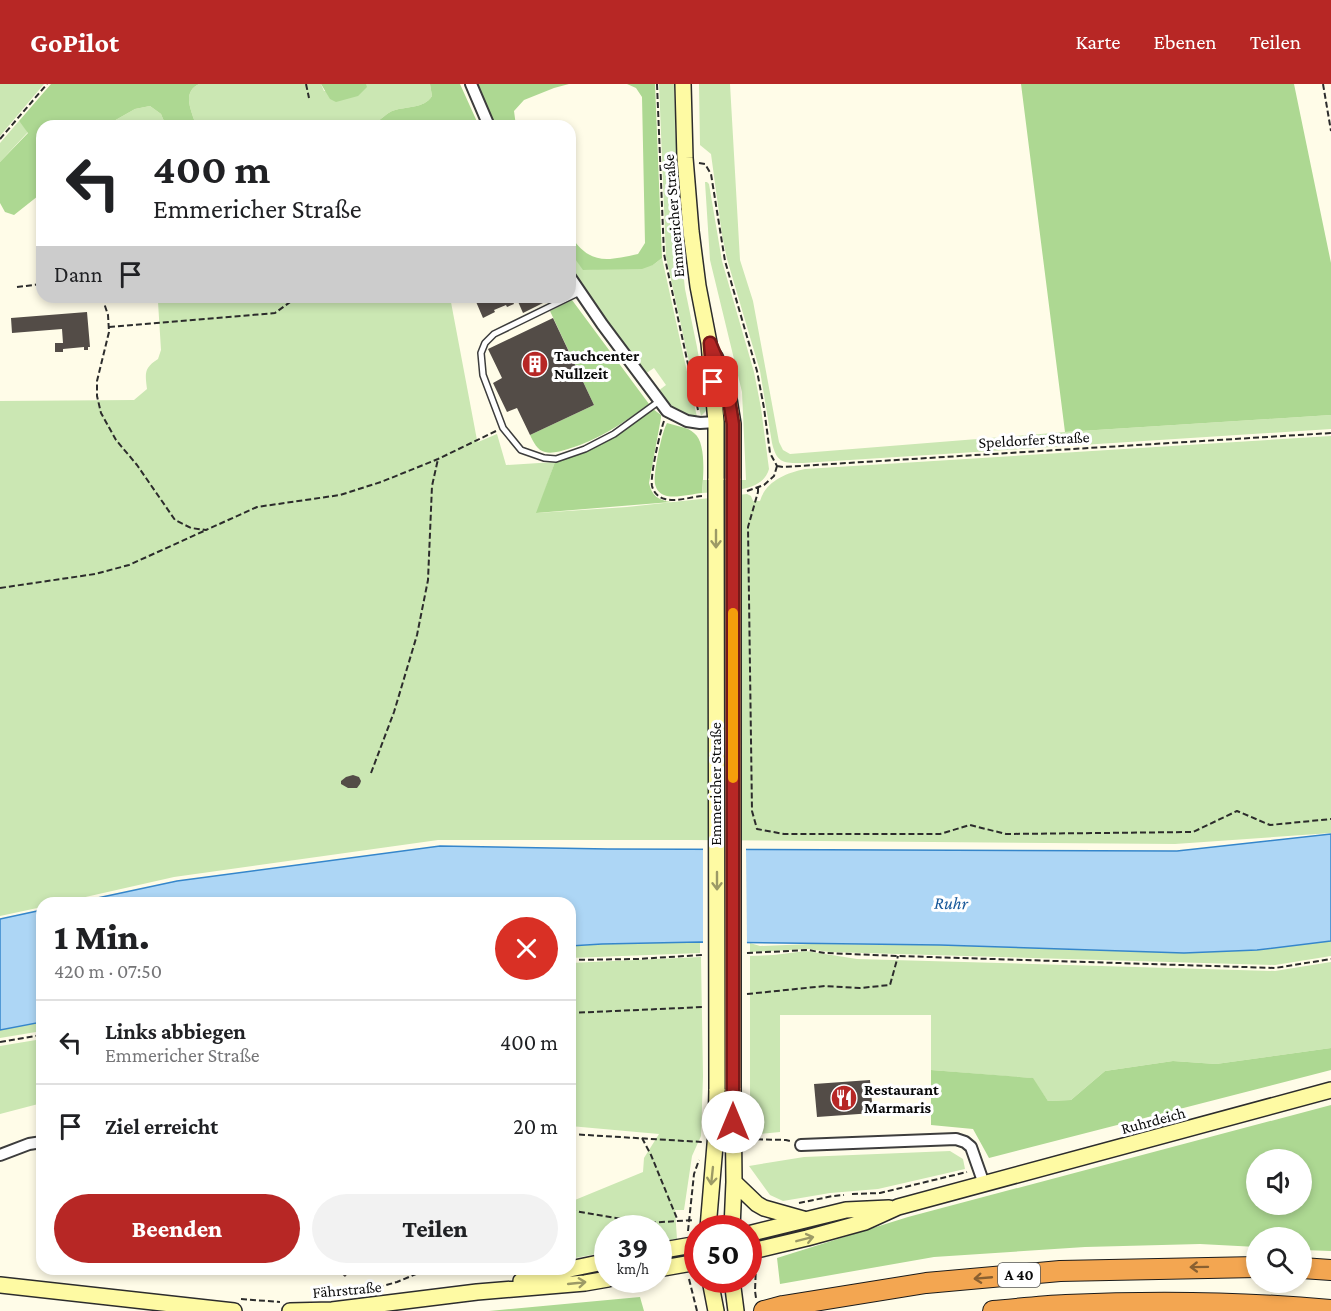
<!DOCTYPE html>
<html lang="de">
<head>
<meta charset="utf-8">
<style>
	:root { --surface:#fff; --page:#f2f2f2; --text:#202124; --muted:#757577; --line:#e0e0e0; --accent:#b72725 }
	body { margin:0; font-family:"Crimson Pro",serif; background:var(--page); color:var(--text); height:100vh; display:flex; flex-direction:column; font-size:22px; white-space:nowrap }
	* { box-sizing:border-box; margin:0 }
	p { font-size:20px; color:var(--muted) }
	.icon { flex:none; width:33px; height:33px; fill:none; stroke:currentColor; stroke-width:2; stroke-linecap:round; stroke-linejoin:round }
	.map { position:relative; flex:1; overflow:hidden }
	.details { position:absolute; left:36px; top:813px; width:540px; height:378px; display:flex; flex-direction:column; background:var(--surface); border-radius:18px; box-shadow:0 3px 9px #0003 }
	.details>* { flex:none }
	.guide { position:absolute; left:36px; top:36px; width:540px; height:183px; border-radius:18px; box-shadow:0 3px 9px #0003; background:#fff; color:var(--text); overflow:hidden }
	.controls { position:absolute; left:1246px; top:1065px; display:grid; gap:12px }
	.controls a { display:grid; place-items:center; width:66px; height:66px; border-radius:50%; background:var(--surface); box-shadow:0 3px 9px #0003; font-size:30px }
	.speed { position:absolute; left:594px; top:1131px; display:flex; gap:12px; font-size:30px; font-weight:700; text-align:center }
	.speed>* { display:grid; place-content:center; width:78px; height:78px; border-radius:50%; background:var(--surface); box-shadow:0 3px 9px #0003; line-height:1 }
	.speed small { font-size:15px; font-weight:400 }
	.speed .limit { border:9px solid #d22; background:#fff; color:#111 }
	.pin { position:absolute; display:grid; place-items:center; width:51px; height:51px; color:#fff; margin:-26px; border-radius:12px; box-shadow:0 3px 9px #0006 }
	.me { position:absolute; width:66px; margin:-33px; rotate:0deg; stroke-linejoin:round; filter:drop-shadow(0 0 4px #0008) }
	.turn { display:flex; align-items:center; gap:21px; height:126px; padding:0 18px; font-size:27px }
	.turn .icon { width:78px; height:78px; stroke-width:2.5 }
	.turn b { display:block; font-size:42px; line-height:51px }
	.then { display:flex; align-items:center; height:57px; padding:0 18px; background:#0003; gap:12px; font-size:22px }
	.round { display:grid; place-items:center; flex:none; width:63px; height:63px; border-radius:32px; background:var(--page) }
	.summary { display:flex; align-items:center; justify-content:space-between; height:102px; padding:0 18px }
	h1 { font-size:36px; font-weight:800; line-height:45px }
	.button { display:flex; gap:12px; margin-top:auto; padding:12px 18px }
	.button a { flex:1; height:69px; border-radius:36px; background:var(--accent); color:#fff; font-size:24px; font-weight:800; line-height:69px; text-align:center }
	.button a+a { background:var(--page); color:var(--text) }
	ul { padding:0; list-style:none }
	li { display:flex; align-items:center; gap:18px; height:84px; padding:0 18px; border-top:2px solid var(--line) }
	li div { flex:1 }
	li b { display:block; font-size:22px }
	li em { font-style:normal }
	header { display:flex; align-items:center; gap:36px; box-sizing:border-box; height:84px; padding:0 30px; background:var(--accent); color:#fff }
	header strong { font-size:28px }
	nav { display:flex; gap:33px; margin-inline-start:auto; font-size:21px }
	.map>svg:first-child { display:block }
</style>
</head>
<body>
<header>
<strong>GoPilot</strong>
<nav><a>Karte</a><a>Ebenen</a><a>Teilen</a></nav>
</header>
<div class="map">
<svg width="1331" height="1227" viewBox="0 0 1331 1227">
	<rect width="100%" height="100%" fill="#fffce8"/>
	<path fill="#cbe7b3" d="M0,0H44L0,52Z
		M199,0H321L324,7L366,3V0H430L432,12C424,25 405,22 392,27C386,30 381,35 376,39V42H196C192,27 181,9 199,0Z
		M659,0H674L679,148L685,205L697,263L707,322L706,327L701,332L666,173Z
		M699,0H730L740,176L753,217L779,358L783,366L790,370L1065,348L1331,331V345L803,379C784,379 777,380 772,359L760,287L727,175L722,151L711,70L700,61Z
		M150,22L161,30L166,42H105L135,25Z
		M19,37L28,48L0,78V59Z
		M705,98H707L709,100L722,177L754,288L761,324L769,385C763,409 724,407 702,409L703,396H746L742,308L710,176Z
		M570,168L584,186L653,181L662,174L697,333C680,330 668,321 658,307L666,301L654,284L645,290L583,206L570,185Z
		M154,213H218L227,215L231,213H450L477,356L478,358L497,350L506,381L555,378L537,429L627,423L747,410L751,412L753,417H760C766,397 786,389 805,385L1331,352V749L1175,760L688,756H438L174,793L59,819H42V823L0,832V317L134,316L147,305C145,289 144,284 158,275L161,266L158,218Z
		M1331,857V872L1275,881L829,868L808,865L750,868V859L760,862L811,860L940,861L1184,869L1257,866Z
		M700,858V869L570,874V862L602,860Z
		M806,867L857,875L1275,887L1331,878V964L1216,980L1173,977L1105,987L1071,1016L1048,1017L1032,994L931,986V931H780V1048L750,1051V872L774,871Z
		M701,873L703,992L701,1052L692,1072L684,1126H675L677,1155L659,1158L658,1144H608L607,1168L570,1175V1118L643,1088L644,1074L659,1050L570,1042V879Z
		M42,938V947L0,954V946Z
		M42,955V1019L0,1030V962Z
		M950,1067L963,1075L965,1085L878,1105L830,1109L783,1117L770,1111L749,1082L804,1073Z"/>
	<path fill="#add892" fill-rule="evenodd" d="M51,0H199C181,9 192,27 196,42H166L161,30L150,22L135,25L105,42H42V108L38,112L14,131L5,128L0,119V78L28,49L19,37Z
		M321,0H366L367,3L358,12L336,18L330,15Z
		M430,0H460L479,42H376V39C381,35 386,30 392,27C405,22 424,25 432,12Z
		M477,0H569L554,4L524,16L514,27L516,42H495Z
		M627,0H655L662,174L653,181L642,185L583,186L570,168V151C590,181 606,177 638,170L645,159L642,13L636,4Z
		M1021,0H1294L1331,179V331L1065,348Z
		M572,216L649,320C623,339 599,356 568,365C561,367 552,370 545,368C537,366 534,359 530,351L594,321L550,227Z
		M653,325L661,331V334L649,399C652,412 658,416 671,418L536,429L555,378L586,368L616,352Z
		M667,339C676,342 688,343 694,349C707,359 703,394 702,409C692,410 673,415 664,411C659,409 656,405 655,400C653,390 662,347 667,339Z
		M1331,964V986L989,1074L973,1045L931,1041V986L1033,994L1048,1017L1071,1016L1105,987L1173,977L1216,980Z
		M1331,1021V1167L1302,1166V1154H1257V1163L1200,1160L1085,1163L934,1173L780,1200L777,1174L908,1133ZM1257,1076H1302V1120H1257Z
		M640,1213L644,1227H489Z"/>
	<path fill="#add6f5" stroke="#3586cb" stroke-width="1.5" d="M1331,750V857L1257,866L1184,869L940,861L700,858L602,860L570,862V819H74L177,797L440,762L608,765L1177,767Z
		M42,826V938L0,946V835Z"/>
	<path fill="#fffce8" d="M703,763H746L747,862L703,861Z"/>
	<path fill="#534c47" d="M474,213H511L514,220L507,223L506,221L494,226L495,228L483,234Z
		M516,213H545L547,217L523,229Z
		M87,228L90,263H88V266H84V263L63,265V268H55V259H63L62,245L12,249L11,234Z
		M553,234L594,321L530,351L517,324L507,328L493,299L502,294L488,265Z
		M353,691L359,693L361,697L360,700L357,704H348L341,700V697L346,693Z
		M870,996L873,1029L817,1033L814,1000Z
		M336,1185H352L345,1193Z"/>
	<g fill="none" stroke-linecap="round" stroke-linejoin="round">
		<defs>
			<path id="service" d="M580,208L494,250L485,259L481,269L483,291L503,344L521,366L544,374L556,375L585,365L614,350L658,318"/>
			<path id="minor" d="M471,0L489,42
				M570,193L602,240L667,327L687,337L700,339L716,338
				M801,1061L956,1055L965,1058L971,1063L984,1100
				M0,1071L29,1060L42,1058"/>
			<path id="secondary" d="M683,0L685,74L691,147L698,202L709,259L716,338V396
				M715,273L726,297L733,340V396
				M734,1098L757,1120L764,1124L803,1135
				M708,1144L716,1049L717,1005
				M732,1144L734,1098L733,1004
				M748,1150L846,1126L889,1124
				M658,1167L698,1160
				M748,1168L807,1154L865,1138L898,1123L1331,1006
				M570,1185L608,1177
				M658,1185L698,1178
				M710,1196L716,1227
				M732,1196L736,1227
				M521,1197L570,1185
				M0,1201L234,1227
				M290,1227L332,1226L477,1208L585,1199L608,1195"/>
			<path id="motorway" d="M1302,1184L1331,1186
				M764,1227L783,1222L926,1199L1060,1187L1257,1183
				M993,1227C1017,1225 1042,1222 1066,1221C1154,1217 1243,1218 1331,1226"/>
		</defs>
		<use href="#service" stroke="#3d3d3d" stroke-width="8"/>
		<use href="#minor" stroke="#3d3d3d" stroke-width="14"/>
		<use href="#secondary" stroke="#2c2c2c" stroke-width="18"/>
		<use href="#motorway" stroke="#1b1b1b" stroke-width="22"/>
		<path stroke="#2c2c2c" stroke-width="2" stroke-dasharray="6 3" stroke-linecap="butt" d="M306,0L309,14
			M657,0L664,170L698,326
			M1323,0L1331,47
			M0,55L47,0
			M699,79L705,80L711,90L725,177L757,287L764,324L770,369L777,382
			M17,203L42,200
			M102,213L108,231L109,248L97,297V312L101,329L116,356L137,381L175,436L191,444L206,446L257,423L340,411L381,398L438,375L496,347
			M109,243L275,229L297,213
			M664,337C660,348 650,391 652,402C654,409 658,413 665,415C676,418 691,413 702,412
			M777,382L783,383L1331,349
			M758,404V408L748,443L752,727L757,745L784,750H940L970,741L1006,750L1193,748L1237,727L1270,741L1331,735
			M747,407L764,401L774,392L777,382
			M0,504L95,490L129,481L204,447
			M371,689L394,628L417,551L428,496L432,402L438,375
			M747,869L808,866L825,869L898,872L1275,884L1331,875
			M570,876L637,875L702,871
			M747,910L825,902L860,904L890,901L898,872
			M570,929L704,923
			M0,958L42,951
			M570,1050L702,1058
			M642,1054L651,1071L678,1137
			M748,1055L786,1056L790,1057
			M852,1110L880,1109L967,1088
			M799,1119L833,1112L844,1111
			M570,1127H575L646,1139L694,1136
			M688,1147L694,1090L699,1076
			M756,1181L755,1207L756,1214
			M689,1195L697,1227
			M369,1206L397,1198L428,1185
			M241,1215L280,1218"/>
		<use href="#service" stroke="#fff" stroke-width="5"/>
		<use href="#minor" stroke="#fff" stroke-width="10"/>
		<use href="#secondary" stroke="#fefaa3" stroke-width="15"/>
		<use href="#motorway" stroke="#f3a651" stroke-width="20"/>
		<defs>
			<path id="secondary-bridge" d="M716,396L717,1005
				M733,396V1004"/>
		</defs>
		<use href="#secondary-bridge" stroke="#2c2c2c" stroke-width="18" stroke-linecap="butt"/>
		<use href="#secondary-bridge" stroke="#fefaa3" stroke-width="15"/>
	</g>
	<defs><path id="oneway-shaft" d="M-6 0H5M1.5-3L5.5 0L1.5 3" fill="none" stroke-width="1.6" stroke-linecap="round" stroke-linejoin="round" transform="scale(1.5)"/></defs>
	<g stroke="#9c9a66">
		<use href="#oneway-shaft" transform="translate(716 455) rotate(90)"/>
		<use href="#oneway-shaft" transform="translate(717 797) rotate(90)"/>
		<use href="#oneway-shaft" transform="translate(712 1092) rotate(96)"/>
		<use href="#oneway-shaft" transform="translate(805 1155) rotate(-14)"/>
		<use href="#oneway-shaft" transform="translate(577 1199) rotate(-6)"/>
	</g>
	<g stroke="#8a6031">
		<use href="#oneway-shaft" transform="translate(1199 1183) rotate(179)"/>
		<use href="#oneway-shaft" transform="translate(983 1194) rotate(175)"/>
	</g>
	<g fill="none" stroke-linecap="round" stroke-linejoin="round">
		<defs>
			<path id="route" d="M713,298L710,259L726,297L733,340V1038"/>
		</defs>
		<use href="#route" stroke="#771918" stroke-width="15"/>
		<use href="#route" stroke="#b72725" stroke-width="10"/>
		<path stroke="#f59e0b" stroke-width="10" d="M733,529V694"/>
	</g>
	<defs>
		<symbol id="building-disc" viewBox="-11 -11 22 22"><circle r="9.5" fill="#b72725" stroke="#fff"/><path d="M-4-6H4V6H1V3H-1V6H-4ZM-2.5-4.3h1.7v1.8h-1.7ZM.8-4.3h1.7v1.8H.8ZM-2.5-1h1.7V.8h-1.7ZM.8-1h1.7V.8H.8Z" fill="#fff"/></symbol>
		<symbol id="restaurant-disc" viewBox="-11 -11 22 22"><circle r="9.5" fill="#b72725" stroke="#fff"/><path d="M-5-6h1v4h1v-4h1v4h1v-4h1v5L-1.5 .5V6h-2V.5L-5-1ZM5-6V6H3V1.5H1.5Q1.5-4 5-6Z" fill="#fff"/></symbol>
	</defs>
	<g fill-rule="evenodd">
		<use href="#building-disc" x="520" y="265" width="30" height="30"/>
		<use href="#restaurant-disc" x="829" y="999" width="30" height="30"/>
	</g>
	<g text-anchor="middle" stroke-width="6" stroke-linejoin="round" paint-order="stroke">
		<rect fill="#fff" stroke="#545454" stroke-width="1.5" x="998" y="1179" width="42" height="24" rx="4.5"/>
		<g font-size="15" font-weight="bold" fill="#0a0a0a">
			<text x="1019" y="1196">A 40</text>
		</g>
		<g font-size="16" fill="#0a0a0a" stroke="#fff">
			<text transform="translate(673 132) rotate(-95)" y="6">Emmericher Straße</text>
			<text transform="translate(1034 355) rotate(-3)" y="6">Speldorfer Straße</text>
			<text transform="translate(715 700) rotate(-90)" y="6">Emmericher Straße</text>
			<text transform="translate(1153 1036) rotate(-15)" y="6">Ruhrdeich</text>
			<text transform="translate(347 1205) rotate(-5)" y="6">Fährstraße</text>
		</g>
		<g font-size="16" font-weight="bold" fill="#0a0a0a" stroke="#fff" text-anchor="start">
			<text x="554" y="277">Tauchcenter<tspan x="554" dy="18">Nullzeit</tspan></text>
			<text x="864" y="1011">Restaurant<tspan x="864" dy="18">Marmaris</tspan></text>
		</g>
		<g font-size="18" font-style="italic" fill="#165799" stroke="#fff">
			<text transform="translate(951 819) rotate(1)" y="6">Ruhr</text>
		</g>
	</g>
</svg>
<div class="controls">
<a><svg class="icon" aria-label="sound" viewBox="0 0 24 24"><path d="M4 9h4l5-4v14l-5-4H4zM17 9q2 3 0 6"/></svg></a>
<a><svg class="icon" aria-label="search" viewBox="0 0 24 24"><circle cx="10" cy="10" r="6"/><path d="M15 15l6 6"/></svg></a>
</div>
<div class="speed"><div>39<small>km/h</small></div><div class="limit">50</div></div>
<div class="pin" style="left:713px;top:298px;background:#d93025"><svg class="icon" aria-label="arrive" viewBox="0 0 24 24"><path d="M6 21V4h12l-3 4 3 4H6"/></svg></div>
<svg class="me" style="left:733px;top:1038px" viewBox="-20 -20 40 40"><circle r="19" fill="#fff"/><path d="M0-13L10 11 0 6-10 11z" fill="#b72725"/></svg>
<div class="guide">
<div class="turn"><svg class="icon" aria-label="left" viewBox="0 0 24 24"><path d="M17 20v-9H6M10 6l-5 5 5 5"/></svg><div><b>400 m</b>Emmericher Straße</div></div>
<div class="then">Dann<svg class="icon" aria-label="arrive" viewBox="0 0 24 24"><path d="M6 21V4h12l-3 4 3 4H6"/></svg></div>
</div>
<section class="details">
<div class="summary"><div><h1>1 Min.</h1><p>420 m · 07:50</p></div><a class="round" style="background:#d93025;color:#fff"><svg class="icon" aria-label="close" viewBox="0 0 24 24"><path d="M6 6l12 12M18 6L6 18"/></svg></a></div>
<ul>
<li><svg class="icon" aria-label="left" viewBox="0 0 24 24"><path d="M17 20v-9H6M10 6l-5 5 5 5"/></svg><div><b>Links abbiegen</b><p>Emmericher Straße</p></div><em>400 m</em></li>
<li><svg class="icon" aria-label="arrive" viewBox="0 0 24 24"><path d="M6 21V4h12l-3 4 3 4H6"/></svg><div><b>Ziel erreicht</b></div><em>20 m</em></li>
</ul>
<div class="button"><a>Beenden</a><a>Teilen</a></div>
</section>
</div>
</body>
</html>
